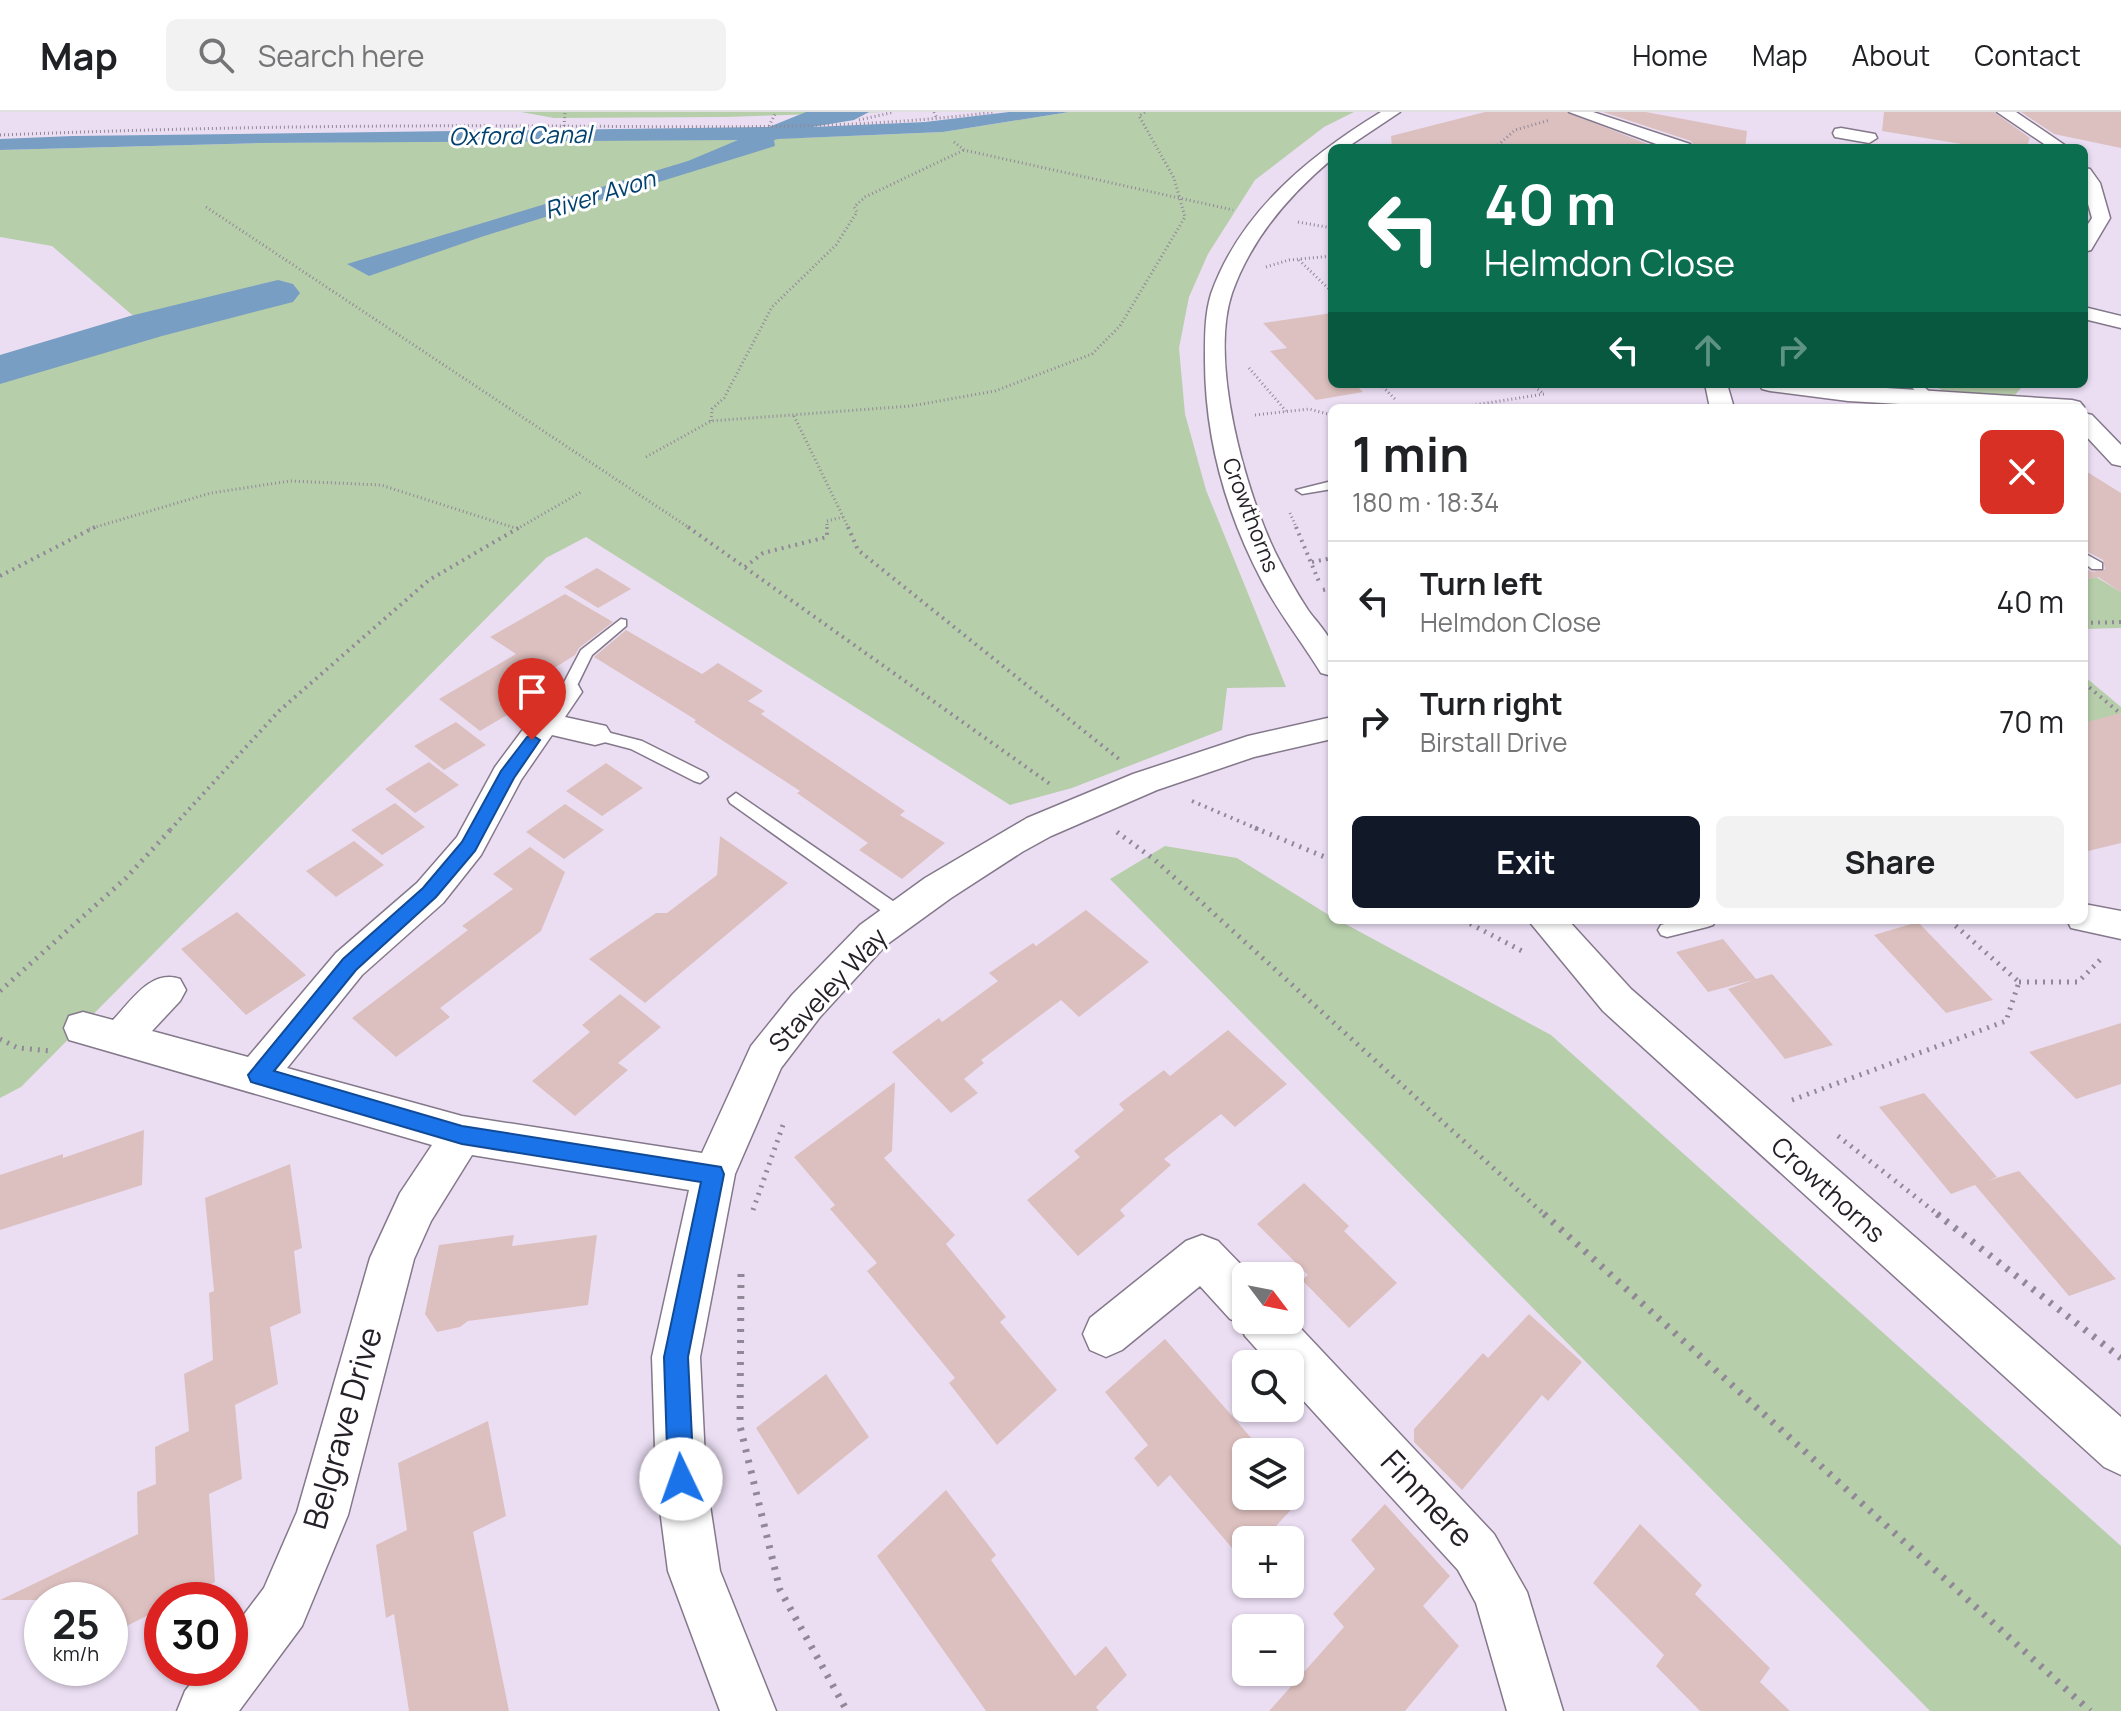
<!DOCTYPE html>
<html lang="en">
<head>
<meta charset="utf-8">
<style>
	:root { --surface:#fff; --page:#f2f2f2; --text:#202124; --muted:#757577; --line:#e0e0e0; --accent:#111827 }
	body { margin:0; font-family:Manrope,sans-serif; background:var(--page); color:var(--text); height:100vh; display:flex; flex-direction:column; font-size:30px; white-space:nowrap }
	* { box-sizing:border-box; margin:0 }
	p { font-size:26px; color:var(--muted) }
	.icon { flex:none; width:44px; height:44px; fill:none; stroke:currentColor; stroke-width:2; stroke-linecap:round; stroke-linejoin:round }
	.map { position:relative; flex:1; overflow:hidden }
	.details { position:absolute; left:1328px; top:292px; width:760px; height:520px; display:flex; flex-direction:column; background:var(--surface); border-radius:12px; box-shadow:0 2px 6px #0004 }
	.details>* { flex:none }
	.banner { position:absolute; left:1328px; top:32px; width:760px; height:244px; border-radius:12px; box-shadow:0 2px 6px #0004; background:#0b6e4f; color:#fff; overflow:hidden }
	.needle { width:52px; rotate:122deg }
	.tools { position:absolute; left:1232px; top:1150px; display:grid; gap:16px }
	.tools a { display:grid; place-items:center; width:72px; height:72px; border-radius:12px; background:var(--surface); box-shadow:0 2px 6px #0004; font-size:40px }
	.speed { position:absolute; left:24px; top:1470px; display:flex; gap:16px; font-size:40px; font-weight:700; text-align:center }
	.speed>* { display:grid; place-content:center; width:104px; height:104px; border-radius:50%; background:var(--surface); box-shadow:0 2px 6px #0004; line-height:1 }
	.speed small { font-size:20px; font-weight:400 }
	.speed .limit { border:12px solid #d22; background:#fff; color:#111 }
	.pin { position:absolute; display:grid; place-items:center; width:68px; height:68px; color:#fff; margin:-82px -34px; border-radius:50% 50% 50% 0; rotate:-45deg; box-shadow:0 0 8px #0007 }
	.pin .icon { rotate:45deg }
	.me { position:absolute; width:88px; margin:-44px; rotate:357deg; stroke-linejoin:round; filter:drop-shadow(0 0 6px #0008) }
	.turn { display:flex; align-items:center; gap:28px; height:168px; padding:0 24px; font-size:36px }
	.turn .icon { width:104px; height:104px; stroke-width:2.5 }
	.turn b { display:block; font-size:56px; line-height:68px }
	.lanes { display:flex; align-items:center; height:76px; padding:0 24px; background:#0003; justify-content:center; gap:40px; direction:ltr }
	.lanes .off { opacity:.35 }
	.round { display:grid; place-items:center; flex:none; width:84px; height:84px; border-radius:12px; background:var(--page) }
	.headline { display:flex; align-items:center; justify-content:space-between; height:136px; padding:0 24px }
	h1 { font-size:48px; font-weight:700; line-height:60px }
	.cta { display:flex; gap:16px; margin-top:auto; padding:16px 24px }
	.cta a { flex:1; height:92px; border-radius:12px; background:var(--accent); color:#fff; font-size:32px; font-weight:700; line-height:92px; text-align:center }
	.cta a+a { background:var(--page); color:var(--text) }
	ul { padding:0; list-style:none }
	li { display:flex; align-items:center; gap:24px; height:120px; padding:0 24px; border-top:2px solid var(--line) }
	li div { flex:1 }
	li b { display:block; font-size:30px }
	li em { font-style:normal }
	header { display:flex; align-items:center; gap:48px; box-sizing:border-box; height:112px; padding:0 40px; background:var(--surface); border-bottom:2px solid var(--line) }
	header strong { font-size:38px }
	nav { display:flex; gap:44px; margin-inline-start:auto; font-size:28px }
	.search { width:560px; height:72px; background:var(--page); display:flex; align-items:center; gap:20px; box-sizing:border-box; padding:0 28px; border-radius:12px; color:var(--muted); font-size:30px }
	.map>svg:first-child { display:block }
</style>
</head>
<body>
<header>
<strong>Map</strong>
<div class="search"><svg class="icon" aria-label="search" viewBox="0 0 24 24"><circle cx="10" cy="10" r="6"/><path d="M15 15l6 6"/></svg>Search here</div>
<nav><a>Home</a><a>Map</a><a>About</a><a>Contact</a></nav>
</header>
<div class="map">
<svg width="2121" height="1599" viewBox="0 0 2121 1599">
	<rect width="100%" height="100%" fill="#ebdef3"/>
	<path fill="#b7ceab" d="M521,0H884L725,5L554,6Z
		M1069,0H1354L1324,15L1255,68L1208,142L1189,185L1179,236L1185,302L1206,378L1286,575L1227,576L1222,618L1072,676L1010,693L586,425L546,446L21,975L0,986V258L145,214L52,134L0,125V38L261,31L800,26L943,20Z
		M1929,272H2012L2023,274L2014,284L1942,278Z
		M2096,465L2121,480V516L2084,517V468Z
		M2084,564L2121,595V637L2084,609Z
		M1165,734L1237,746L1332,805V808H1338L1551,923L2121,1434V1599H1930L1110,767Z"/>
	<path fill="#789ec3" d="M806,0H869L854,8L812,15L925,10L1009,0H1069L943,20L778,27L774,28L775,34L484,124L369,164L347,152L688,49L738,28L261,31L0,38V27L73,24L769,15Z"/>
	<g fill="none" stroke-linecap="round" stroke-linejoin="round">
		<path fill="#789ec3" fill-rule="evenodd" d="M278,168L293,172L300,181L293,190L162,224L0,272V243L130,204Z"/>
	</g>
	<path fill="#dcc0bf" d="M1485,0H1566L1658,36H1392L1391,24Z
		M1603,0H1646L1747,19L1745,36H1695L1691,29Z
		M1884,0H1994L2030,26L2026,36H1986L1882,19Z
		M2021,0H2121V36L2054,22Z
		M1332,201V272H1355L1363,280L1316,288L1270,239L1287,236L1263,211Z
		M2084,358L2121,381V480L2098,465L2084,468V455L2092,460L2105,457L2103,448L2084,438Z
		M597,456L631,477L598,496L564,475Z
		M565,482L613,510L579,536L575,543L499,591L512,600L480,619L439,587L516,542L490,525Z
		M626,518L702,562L718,551L763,579L748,589L765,599L761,602L905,699L900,703L945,731L902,767L859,738L868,731L797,681L800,679L694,610L696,608L594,545Z
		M2121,601V731L2084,740V611Z
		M456,610L486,633L444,658L414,634Z
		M429,650L459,673L415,701L385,677Z
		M606,651L643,676L602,704L566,679Z
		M395,691L425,715L382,743L351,718Z
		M565,692L604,718L564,747L526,720Z
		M720,724L788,771L645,891L589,847L656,801H667L717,763Z
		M354,729L384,753L336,785L306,759Z
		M530,735L565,760L541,819L440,896L450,905L396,945L352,906L468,818L462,814L513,777L493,762Z
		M1086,798L1149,850L1079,905L1061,888L981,948L984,951L964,967L978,981L951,1001L892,940L939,906L942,910L998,869L989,861L1033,831L1036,834Z
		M237,800L306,863L246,903L181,837Z
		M1918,810L1993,888L1946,901L1874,823Z
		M1723,827L1756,867L1772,862L1833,933L1785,947L1728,877L1753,868L1708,880L1676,840Z
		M620,882L661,915L618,951L628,958L575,1004L532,969L590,920L582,913Z
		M2121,911V972L2076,987L2029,940Z
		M1228,918L1287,972L1235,1015L1221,1002L1164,1047L1171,1053L1120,1098L1125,1104L1078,1144L1027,1088L1080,1045L1074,1039L1124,998L1119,992L1164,958L1170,964Z
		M895,970L892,1039L884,1046L955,1123L946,1132L1006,1205L1000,1210L1057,1278L997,1333L949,1271L955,1266L867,1159L877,1151L830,1097L835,1093L794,1045Z
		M1924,981L1997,1065L1987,1069L2019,1059L2116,1167L2069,1184L1975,1073L1951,1082L1879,995Z
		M144,1018L142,1073L0,1118V1063L63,1042V1046Z
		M290,1052L302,1136L294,1139L301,1201L270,1215L278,1272L235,1293L242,1367L209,1382L215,1470L178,1488H162V1496L113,1521L112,1488H0L138,1422L137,1380L156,1372L155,1335L189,1319L184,1262L213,1248L209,1181L214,1179L205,1086Z
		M1304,1071L1349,1114L1344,1119L1397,1171L1349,1216L1302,1168L1308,1163L1257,1112Z
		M514,1123L512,1134L597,1123L588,1193L468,1209L460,1215L437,1220L425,1202L439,1133Z
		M1529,1202L1582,1250L1548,1289L1542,1283L1462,1378L1414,1330V1317L1483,1241L1488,1246Z
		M1165,1227L1253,1328L1250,1331L1258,1340H1246V1384H1290V1375L1301,1387L1263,1428H1246L1243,1449L1170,1363L1158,1375L1134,1346L1148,1333L1105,1280Z
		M826,1262L869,1325L798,1383L756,1316Z
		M488,1309L506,1404L473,1420L509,1599H409L394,1502L386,1506L376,1433L407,1418L398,1351Z
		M946,1378L996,1443L991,1448L1075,1564L1106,1534L1127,1563L1096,1595L1099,1599H986L877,1444Z
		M1385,1392L1450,1464L1423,1494L1459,1534L1405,1599H1269L1344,1515L1333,1502L1375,1457L1351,1428Z
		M1640,1412L1702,1473L1695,1482L1770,1556L1760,1570L1790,1599H1700L1656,1554L1664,1543L1593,1471Z"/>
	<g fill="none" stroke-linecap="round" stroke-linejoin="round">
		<defs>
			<path id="lane" d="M1908,272H1921L1938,288L1928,290Z
				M1332,369V377L1302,382L1296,378Z
				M2084,441L2102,451V457H2092L2084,451Z
				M621,507L626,508V514L592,543L572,584H562L559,580L581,538Z
				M595,617L642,629L706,661L708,665L700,671L694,669L631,637L589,626L587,622Z
				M736,681L906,798L909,803L906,808H894L730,691L728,687Z
				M1678,808H1716L1713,813L1707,815L1667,825L1661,823L1658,818L1661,813Z"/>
			<path id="street" d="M1381,0H1400L1346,36H1332V47C1289,83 1251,127 1232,181C1209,250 1245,377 1275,440C1285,460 1296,480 1308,498C1315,508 1329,522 1332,533C1334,542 1332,554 1332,564L1321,561C1302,530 1279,501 1262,469C1225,399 1204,322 1205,242C1205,222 1205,202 1211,182C1240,100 1309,44 1381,0Z
				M1569,0H1593L1690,32L1692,36H1667Z
				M1997,0H2016L2069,36H2050Z
				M1841,16L1875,22L1877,26L1869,31L1835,25L1833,21L1835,17Z
				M2084,56L2090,57L2100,71L2110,106L2091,138L2084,140V118L2092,106L2084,78Z
				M2084,195L2121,204V216L2084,207Z
				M1705,272H1727L1734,296H1710Z
				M1759,272H1824L2072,288L2080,290L2084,295L1969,296L1848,289L1770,279L1762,277Z
				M2084,301L2092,303L2121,333V354L2112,352L2084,322Z
				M567,570L578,573L582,580L565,605L606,614L611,622L606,630L595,633L552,623L521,668L481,743L443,791L362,863L287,956L462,1004L702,1041L751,934L792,883L860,813L925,766L1027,706L1133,662L1248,624L1332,605V627L1254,645L1157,678L1051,724L1022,740L951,786L886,833L820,905L781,956L735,1062L700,1245L706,1367L720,1459L776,1599H720L668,1459L656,1367L652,1245L689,1078L472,1043L431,1109L414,1147L348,1403L302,1514L239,1599H177L185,1579L203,1556H230V1521L264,1476L297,1400L370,1146L400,1081L432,1033L83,932L69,928L64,916L69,904L83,900L113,908C132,888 151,857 180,867L186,878L180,889L152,919L248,945L336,841L417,771L457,725L495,655L556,573Z
				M2084,792L2121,799V827L2071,816L2067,808H2084Z
				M1528,808H1568L1631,877L2121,1305V1363L2104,1355L1603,899Z
				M1202,1123L1218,1129L1252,1164H1246V1208H1290V1205L1494,1422L1527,1480L1563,1599H1507L1476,1491L1458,1458L1290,1274V1252H1270L1245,1224L1239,1211L1230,1207L1200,1174L1122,1238L1106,1245L1090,1238L1083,1222L1090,1206L1186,1129Z"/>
		</defs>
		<use href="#lane" stroke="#84788b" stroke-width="3"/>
		<use href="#street" stroke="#84788b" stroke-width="3"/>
		<path stroke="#918897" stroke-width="3" stroke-dasharray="1 3" stroke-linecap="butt" d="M934,0L937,7
			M859,8L894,0
			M564,14L565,0
			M769,14L776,0
			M0,23C176,16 352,13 528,14C684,14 840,20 995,0
			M954,30L964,38L1233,98
			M1495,36L1515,18L1550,8
			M206,95L691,417
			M1298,110L1332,116
			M1299,148L1332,180
			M1266,155L1289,148L1332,144
			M1249,256L1286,299
			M1380,272L1397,289
			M1379,296H1395
			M1456,296L1544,282L1531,272
			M1255,303L1309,297L1332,303
			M794,304L849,417
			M711,309L712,297L724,286L772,195L836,133L857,100L854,95L865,85L964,38
			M646,345L711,309L911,294L995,279L1092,242L1120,214L1185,105L1174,66L1139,4L1145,0
			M1290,401L1297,417
			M89,417L211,381L290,369L381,373L515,416
			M517,417L581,380
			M827,417V409L843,405"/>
		<path stroke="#918897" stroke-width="4" stroke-dasharray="2 5" stroke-linecap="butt" d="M688,415L1050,672
			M848,415L858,438L1119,647
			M1296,415L1320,472
			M1312,450L1332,446
			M745,455L763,441L827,425V415
			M0,464L95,415
			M1323,478L1332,476
			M2084,511L2121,510
			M2084,571L2121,602
			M1192,689L1260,718
			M170,718L279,599L429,468L520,415"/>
		<path stroke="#918897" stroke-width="5" stroke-dasharray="2 6" stroke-linecap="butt" d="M1255,716L1332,748
			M1117,720L1155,748L1546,1104
			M1463,808L1522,839
			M2019,870H2078L2103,845
			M0,879L126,766L172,716
			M0,927L18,936L51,939
			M1792,988L2006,909L2019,870L1949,808
			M1838,1024L1940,1104
			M753,1098L783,1013"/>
		<path stroke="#918897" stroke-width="7" stroke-dasharray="3 8" stroke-linecap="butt" d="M1544,1102L2090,1599
			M1937,1102L2121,1246
			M741,1162L740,1314L780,1478L847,1599"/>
		<use href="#lane" fill="#fff" fill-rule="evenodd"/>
		<use href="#street" fill="#fff" fill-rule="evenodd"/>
	</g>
	<path fill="#1a73e8" stroke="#114b97" stroke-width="2" d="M532,623L540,628L514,666L475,739L436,785L356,858L274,959L462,1014L721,1055L724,1062L688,1245L694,1367L690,1376L681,1379L672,1376L668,1367L664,1245L701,1070L462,1032L258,972L251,970L248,963L343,847L423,776L462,730L501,659L527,625Z"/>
	<g text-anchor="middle" stroke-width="6" stroke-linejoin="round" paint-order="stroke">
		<g font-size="22" fill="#252028" stroke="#fff">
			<text transform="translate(1251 403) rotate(69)" y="8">Crowthorns</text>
		</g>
		<g font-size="24" font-style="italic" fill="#00416f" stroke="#fff">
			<text transform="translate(520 24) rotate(-1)" y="8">Oxford Canal</text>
			<text transform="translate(600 83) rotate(-17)" y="8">River Avon</text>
		</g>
		<g font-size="26" fill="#252028" stroke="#fff">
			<text transform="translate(828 878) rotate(-47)" y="9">Staveley Way</text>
			<text transform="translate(1828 1078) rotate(42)" y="9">Crowthorns</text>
		</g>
		<g font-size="32" fill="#252028" stroke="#fff">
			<text transform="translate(343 1316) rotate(-74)" y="11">Belgrave Drive</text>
			<text transform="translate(1427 1387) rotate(47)" y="11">Finmere</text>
		</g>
	</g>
</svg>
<div class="tools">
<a><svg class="needle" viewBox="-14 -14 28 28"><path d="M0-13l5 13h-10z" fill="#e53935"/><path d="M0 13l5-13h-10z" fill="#757577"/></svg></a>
<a><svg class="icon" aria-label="search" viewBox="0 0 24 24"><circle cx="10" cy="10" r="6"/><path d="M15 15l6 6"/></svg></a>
<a><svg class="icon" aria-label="layers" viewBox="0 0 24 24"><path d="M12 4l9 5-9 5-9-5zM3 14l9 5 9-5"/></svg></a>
<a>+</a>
<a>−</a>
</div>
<div class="speed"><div>25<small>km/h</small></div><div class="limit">30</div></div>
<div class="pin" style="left:532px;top:628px;background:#d93025"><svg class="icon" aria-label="arrive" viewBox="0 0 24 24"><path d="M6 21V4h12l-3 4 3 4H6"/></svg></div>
<svg class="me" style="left:681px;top:1367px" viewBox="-20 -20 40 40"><circle r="19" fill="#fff"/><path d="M0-13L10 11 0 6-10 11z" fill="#1a73e8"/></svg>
<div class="banner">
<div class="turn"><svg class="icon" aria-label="left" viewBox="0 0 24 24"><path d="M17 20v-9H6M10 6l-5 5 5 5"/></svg><div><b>40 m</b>Helmdon Close</div></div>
<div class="lanes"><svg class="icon" aria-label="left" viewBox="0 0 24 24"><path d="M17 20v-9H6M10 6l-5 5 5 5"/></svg><svg class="icon off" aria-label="ahead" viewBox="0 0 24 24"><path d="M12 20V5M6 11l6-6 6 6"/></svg><svg class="icon off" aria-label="right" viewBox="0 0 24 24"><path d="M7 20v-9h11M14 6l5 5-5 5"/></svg></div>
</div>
<section class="details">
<div class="headline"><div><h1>1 min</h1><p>180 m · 18:34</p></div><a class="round" style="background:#d93025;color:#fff"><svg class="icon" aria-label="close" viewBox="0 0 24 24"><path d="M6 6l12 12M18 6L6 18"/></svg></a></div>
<ul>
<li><svg class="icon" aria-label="left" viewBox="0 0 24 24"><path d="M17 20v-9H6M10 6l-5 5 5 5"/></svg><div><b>Turn left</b><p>Helmdon Close</p></div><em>40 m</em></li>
<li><svg class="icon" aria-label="right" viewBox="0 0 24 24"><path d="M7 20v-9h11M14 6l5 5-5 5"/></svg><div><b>Turn right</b><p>Birstall Drive</p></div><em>70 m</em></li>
</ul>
<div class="cta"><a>Exit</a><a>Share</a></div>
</section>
</div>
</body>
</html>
